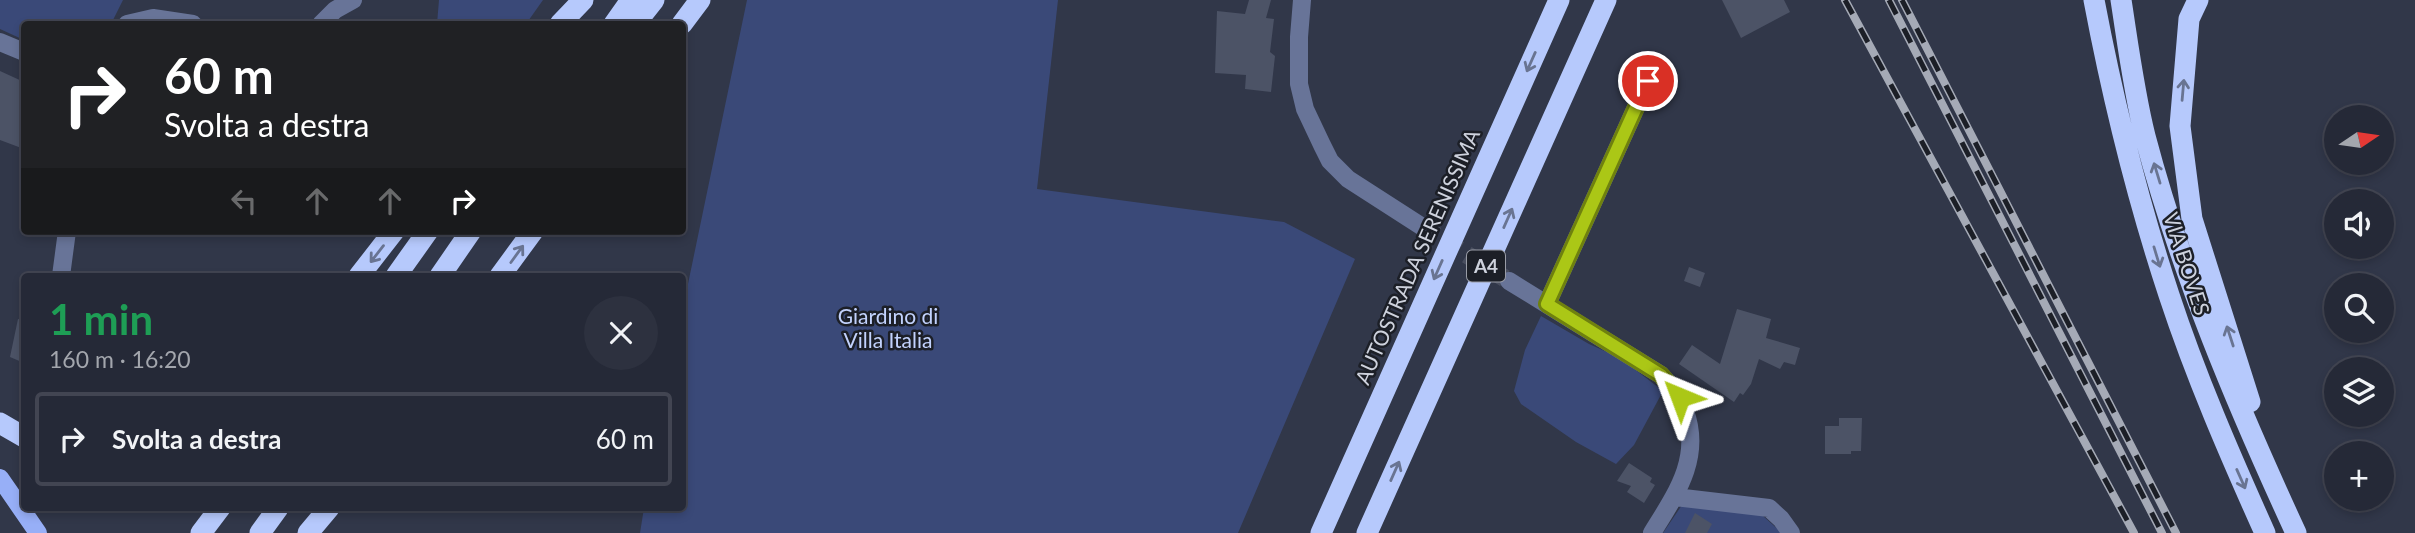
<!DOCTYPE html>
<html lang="it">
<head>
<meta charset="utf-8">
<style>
	:root { --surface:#252937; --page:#2d313f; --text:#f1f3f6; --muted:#a3a6ad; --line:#424552 }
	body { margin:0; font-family:Lato,sans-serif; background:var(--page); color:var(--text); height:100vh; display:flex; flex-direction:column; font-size:26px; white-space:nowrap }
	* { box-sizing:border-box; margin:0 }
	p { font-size:23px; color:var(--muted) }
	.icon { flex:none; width:38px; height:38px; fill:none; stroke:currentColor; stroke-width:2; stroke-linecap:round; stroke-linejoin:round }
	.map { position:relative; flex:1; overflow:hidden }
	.details { position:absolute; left:21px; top:273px; width:665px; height:238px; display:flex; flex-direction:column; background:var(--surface); border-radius:7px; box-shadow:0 4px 10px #0003,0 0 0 2px var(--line) }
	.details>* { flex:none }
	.banner { position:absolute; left:21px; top:21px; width:665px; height:214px; border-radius:7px; box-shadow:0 4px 10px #0003,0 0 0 2px var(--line); background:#202124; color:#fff; overflow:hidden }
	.needle { width:46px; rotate:77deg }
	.fabs { position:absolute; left:2324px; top:105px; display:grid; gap:14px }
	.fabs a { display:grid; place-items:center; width:70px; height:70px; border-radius:50%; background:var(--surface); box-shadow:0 4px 10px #0003,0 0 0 2px var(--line); font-size:35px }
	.pin { position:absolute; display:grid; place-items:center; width:60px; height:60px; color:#fff; margin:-30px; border:4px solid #fff; border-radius:50%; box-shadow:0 2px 7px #0007 }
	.me { position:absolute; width:77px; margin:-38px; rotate:316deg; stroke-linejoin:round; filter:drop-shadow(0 0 5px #0008) }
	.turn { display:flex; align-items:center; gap:24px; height:147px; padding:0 28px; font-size:32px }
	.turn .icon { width:91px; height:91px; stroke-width:2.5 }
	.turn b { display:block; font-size:49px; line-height:60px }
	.lanes { display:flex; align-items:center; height:66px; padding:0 28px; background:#0003; justify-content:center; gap:35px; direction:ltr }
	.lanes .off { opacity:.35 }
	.round { display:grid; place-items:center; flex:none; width:74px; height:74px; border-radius:37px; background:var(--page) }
	.summary { display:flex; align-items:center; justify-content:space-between; height:119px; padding:0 28px }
	h1 { font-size:42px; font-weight:700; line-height:52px; color:#1e9e55 }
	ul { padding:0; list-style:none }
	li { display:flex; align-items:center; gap:21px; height:94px; margin:0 14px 10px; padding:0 14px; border:4px solid var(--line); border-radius:7px }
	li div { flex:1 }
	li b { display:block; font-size:26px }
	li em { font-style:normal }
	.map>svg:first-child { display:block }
</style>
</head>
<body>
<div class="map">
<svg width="2415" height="533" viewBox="0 0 2415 533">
	<rect width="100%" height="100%" fill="#313749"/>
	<path fill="#3a4978" d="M0,0H123L111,24H24V40L0,29Z
		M439,0H543L526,24H437Z
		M747,0H1058L1037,189L1284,222L1355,259L1238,533H640L644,508H682L683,308Z
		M1541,316L1589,344L1620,358L1663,391L1634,445L1616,464L1576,442L1521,404L1514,391L1525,350Z
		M1682,505L1762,515L1782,533H1663Z"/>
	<path fill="#4c5366" d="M1249,0H1271L1266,18L1274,19L1270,52L1275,56L1271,92L1245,89L1246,75L1215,73L1217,11L1245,14Z
		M1722,0H1784L1790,12L1741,38Z
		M0,71L24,82V149L0,140Z
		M1689,267L1705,273L1700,287L1684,281Z
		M1737,309L1771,319L1766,338L1800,348L1795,365L1784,362L1780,369L1759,359L1751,384L1743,395L1740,393L1734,402L1679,364L1692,345L1720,364Z
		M18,319L24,320V363L10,357Z
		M1839,418H1862L1861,451H1851V454H1825V426H1839Z
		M1629,463L1652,478L1650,482L1655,485L1644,503L1627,492L1631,486L1617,481Z
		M1695,513L1712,524L1707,533H1685Z"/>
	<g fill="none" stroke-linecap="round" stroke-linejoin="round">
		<path stroke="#494e5f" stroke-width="18" stroke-dasharray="18 9" stroke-linecap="butt" d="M1421,226L1509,281"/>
		<path stroke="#687498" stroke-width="18" d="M1302,0L1299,37V84L1305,109L1322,145L1330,161L1348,179L1421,226
			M127,24L153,18L193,24
			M321,24L335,10L353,0
			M0,42L24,52
			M61,276L67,231
			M1509,281L1661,375C1667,382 1674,388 1679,396C1682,400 1683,406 1685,411C1702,458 1676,494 1652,533
			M1547,304L1648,81
			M1675,497L1769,508L1781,519L1791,533"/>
		<path stroke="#97aff7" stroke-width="18" d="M0,478L38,533"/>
		<path stroke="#b6c9fc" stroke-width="21" d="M2094,0C2113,100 2137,198 2169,295C2196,377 2230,455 2265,533
			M2121,0C2128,45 2134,92 2145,136C2181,273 2237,405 2296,533
			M2198,0L2189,19L2180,126L2192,219L2250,402
			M560,24L583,0
			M614,24L631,0
			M635,24L654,0
			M682,24L700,0
			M359,276L394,231
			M396,276L428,231
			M440,276L471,231
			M500,276L533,231
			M0,423L24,437
			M201,533L220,508
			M260,533L278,508
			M308,533L329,508
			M1321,533L1559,0
			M1367,533L1606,0"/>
		<defs>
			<path id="rail" d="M1845,0L2134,533
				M1889,0L2162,533
				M1902,0L2176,533"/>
		</defs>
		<use href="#rail" stroke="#a5aab6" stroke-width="8"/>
		<use href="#rail" stroke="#1c1f27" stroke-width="5" stroke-dasharray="16" stroke-linecap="butt"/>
	</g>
	<defs><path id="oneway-shaft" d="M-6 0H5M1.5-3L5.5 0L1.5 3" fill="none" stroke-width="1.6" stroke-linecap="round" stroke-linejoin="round" transform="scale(1.75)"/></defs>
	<g stroke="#697492">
		<use href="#oneway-shaft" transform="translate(1531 62) rotate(114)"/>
		<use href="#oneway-shaft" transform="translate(2183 90) rotate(-85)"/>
		<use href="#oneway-shaft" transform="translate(2157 173) rotate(-107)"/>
		<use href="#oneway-shaft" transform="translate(1508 218) rotate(-66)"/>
		<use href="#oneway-shaft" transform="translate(377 254) rotate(128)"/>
		<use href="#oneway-shaft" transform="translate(517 254) rotate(-54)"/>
		<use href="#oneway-shaft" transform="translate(2157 257) rotate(73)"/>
		<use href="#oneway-shaft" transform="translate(1438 270) rotate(114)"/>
		<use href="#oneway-shaft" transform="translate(2230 336) rotate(-108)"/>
		<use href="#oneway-shaft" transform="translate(1395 471) rotate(-66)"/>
		<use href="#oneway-shaft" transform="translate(2241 479) rotate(66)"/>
	</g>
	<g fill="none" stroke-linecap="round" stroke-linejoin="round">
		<defs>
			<path id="route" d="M1648,81L1547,304L1661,375L1680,397"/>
		</defs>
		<use href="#route" stroke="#6f810e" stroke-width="18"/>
		<use href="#route" stroke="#abc716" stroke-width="12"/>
	</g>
	<g text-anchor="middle" stroke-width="5" stroke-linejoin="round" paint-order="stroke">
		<rect fill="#1c1f27" stroke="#999ca6" stroke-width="2" x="1467" y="250.5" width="38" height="31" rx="5"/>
		<g font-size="19" font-weight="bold" fill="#ced2dd">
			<text x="1486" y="273">A4</text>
		</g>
		<g font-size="21" fill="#ced2dd" stroke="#1c1f27">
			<text transform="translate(1418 257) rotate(-66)" y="7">AUTOSTRADA SERENISSIMA</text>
			<text transform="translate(2186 264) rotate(72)" y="7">VIA BOVES</text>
		</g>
		<g font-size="21" fill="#c2d2fd" stroke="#1c1f27">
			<text x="888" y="324">Giardino di<tspan x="888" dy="24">Villa Italia</tspan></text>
		</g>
	</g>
</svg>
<div class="fabs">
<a><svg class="needle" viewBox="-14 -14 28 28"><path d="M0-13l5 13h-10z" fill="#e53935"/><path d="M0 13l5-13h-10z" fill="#a3a6ad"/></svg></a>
<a><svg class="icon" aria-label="sound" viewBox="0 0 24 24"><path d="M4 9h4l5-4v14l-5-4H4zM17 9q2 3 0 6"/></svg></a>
<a><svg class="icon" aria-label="search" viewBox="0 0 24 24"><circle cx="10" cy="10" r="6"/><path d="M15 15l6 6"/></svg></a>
<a><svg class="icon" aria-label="layers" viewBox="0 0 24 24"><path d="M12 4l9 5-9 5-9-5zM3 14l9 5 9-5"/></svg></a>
<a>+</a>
</div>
<div class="pin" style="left:1648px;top:81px;background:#d93025"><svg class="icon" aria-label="arrive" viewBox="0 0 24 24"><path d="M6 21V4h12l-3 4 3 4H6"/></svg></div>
<svg class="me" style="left:1680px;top:397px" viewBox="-20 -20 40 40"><path d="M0-17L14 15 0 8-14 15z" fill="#abc716" stroke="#fff" stroke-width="4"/></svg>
<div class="banner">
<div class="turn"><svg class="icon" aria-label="right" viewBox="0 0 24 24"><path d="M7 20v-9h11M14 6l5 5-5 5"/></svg><div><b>60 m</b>Svolta a destra</div></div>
<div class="lanes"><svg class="icon off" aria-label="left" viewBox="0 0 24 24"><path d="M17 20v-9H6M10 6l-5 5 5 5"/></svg><svg class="icon off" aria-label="ahead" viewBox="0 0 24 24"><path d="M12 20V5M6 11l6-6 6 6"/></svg><svg class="icon off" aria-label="ahead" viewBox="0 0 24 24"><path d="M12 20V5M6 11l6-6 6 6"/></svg><svg class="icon" aria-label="right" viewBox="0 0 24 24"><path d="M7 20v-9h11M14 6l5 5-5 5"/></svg></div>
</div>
<section class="details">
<div class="summary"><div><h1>1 min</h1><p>160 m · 16:20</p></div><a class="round"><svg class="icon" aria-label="close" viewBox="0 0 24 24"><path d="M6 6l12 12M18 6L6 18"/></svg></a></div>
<ul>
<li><svg class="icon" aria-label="right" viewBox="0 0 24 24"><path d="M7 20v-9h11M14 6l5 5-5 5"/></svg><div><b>Svolta a destra</b></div><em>60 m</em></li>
</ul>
</section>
</div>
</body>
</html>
